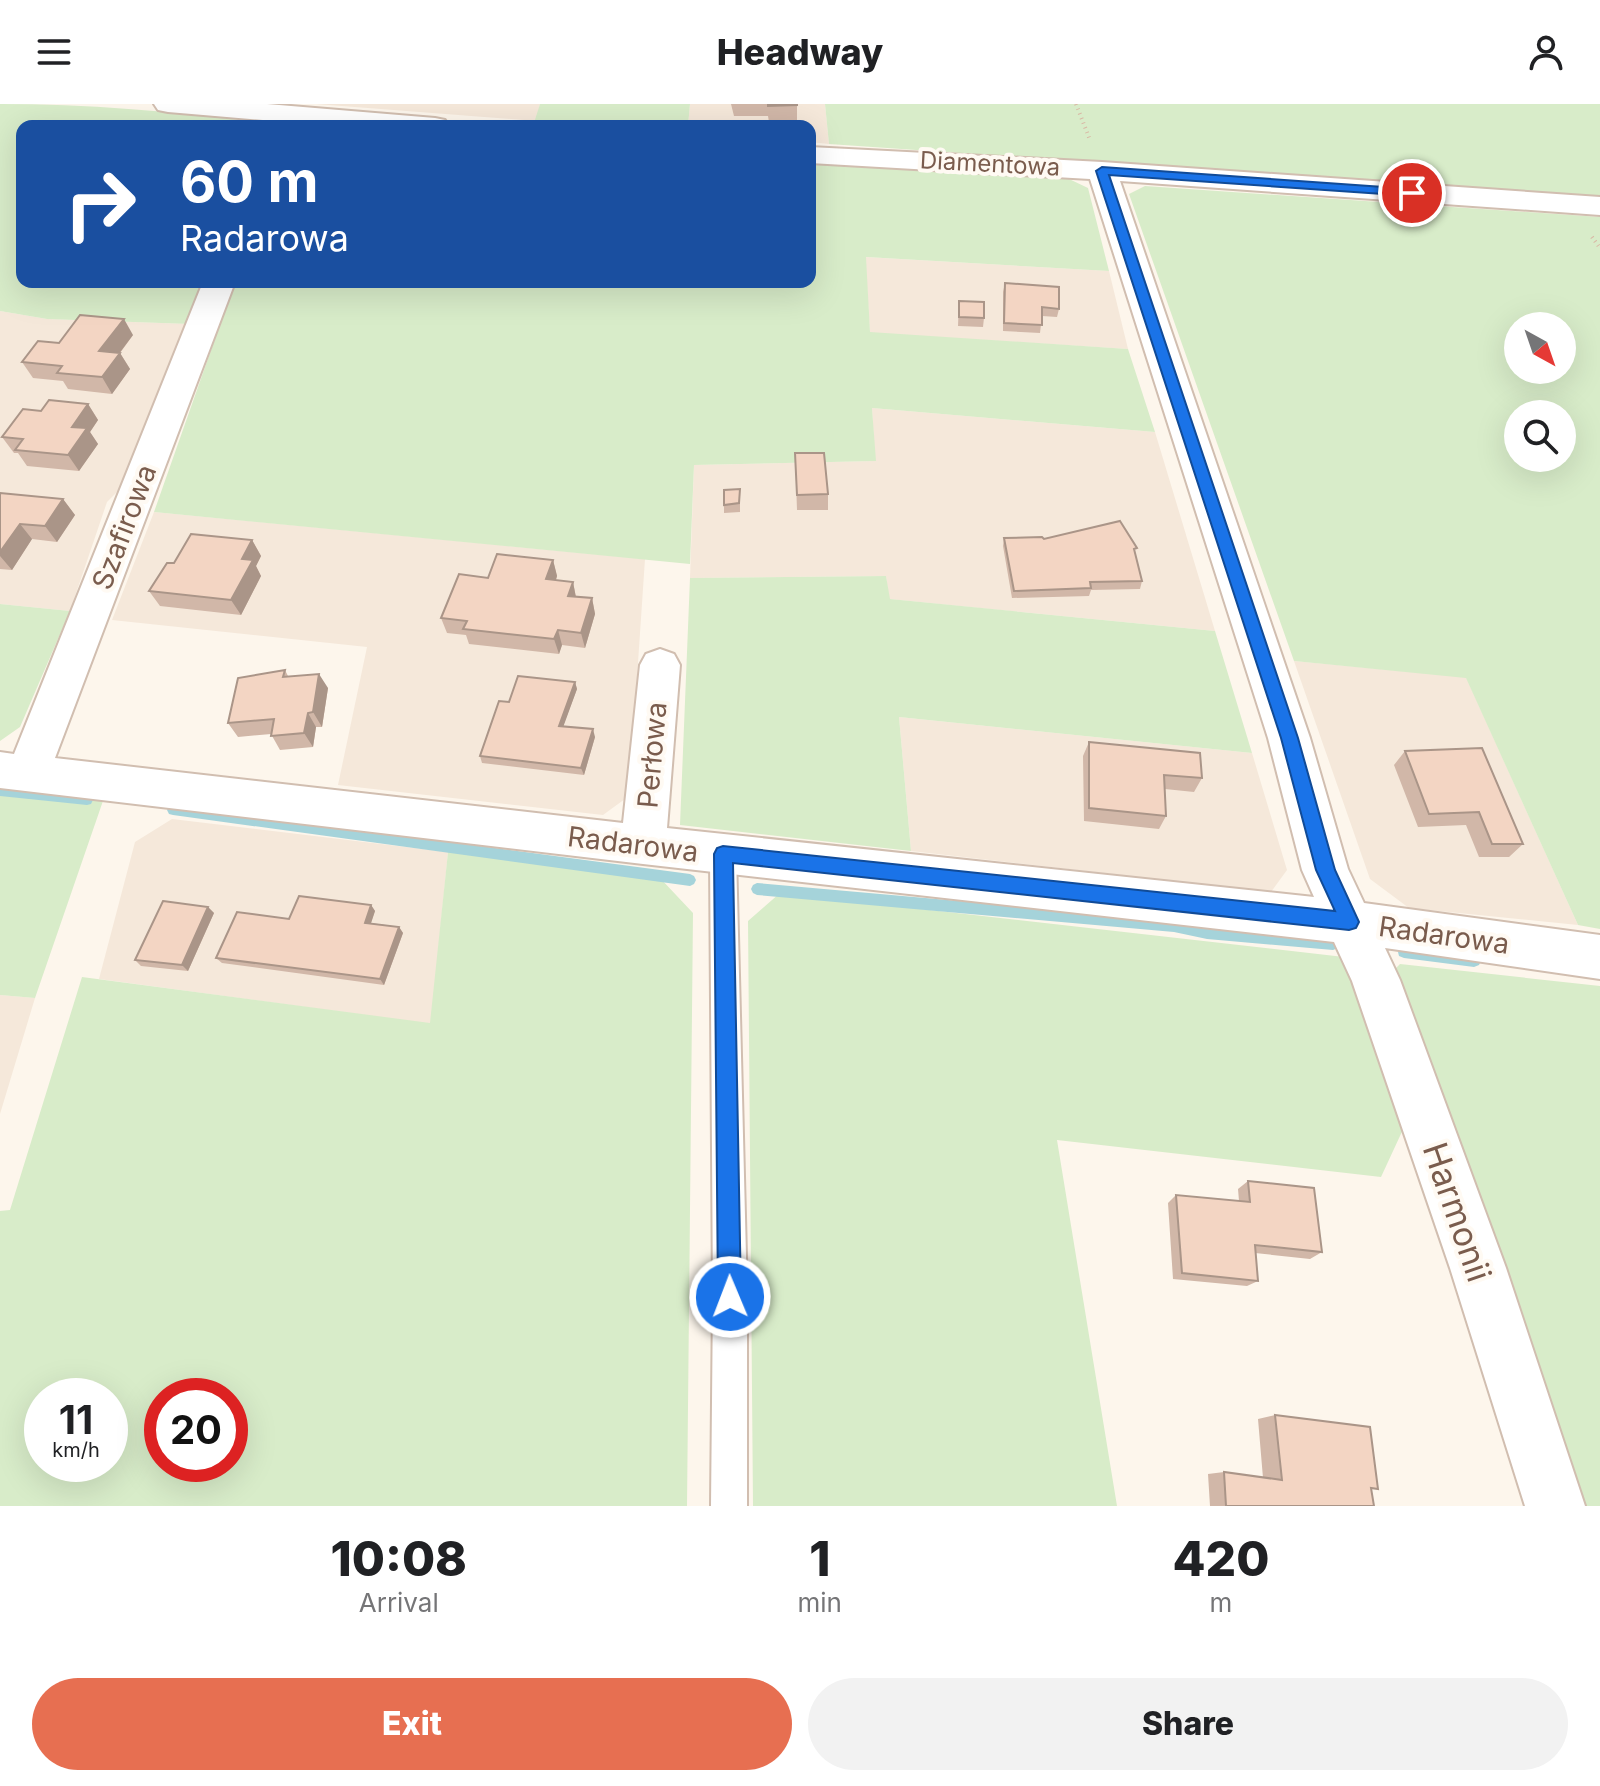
<!DOCTYPE html>
<html lang="en">
<head>
<meta charset="utf-8">
<style>
	:root { --surface:#fff; --page:#f2f2f2; --text:#202124; --muted:#757577; --accent:#e76f51 }
	body { margin:0; font-family:Inter,sans-serif; background:var(--page); color:var(--text); height:100vh; display:flex; flex-direction:column; font-size:30px; white-space:nowrap }
	* { box-sizing:border-box; margin:0 }
	p { font-size:26px; color:var(--muted) }
	.icon { flex:none; width:44px; height:44px; fill:none; stroke:currentColor; stroke-width:2; stroke-linecap:round; stroke-linejoin:round }
	.map { position:relative; height:1402px; overflow:hidden }
	.sheet { display:flex; flex-direction:column; background:var(--surface); flex:1 }
	.sheet>* { flex:none }
	.hud { position:absolute; left:16px; top:16px; width:800px; height:168px; border-radius:16px; box-shadow:0 8px 32px #0002; background:#1a4fa0; color:#fff; overflow:hidden }
	.needle { width:52px; rotate:140deg }
	.controls { position:absolute; left:1504px; top:208px; display:grid; gap:16px }
	.controls a { display:grid; place-items:center; width:72px; height:72px; border-radius:50%; background:var(--surface); box-shadow:0 8px 32px #0002; font-size:40px }
	.speed { position:absolute; left:24px; top:1274px; display:flex; gap:16px; font-size:40px; font-weight:700; text-align:center }
	.speed>* { display:grid; place-content:center; width:104px; height:104px; border-radius:50%; background:var(--surface); box-shadow:0 8px 32px #0002; line-height:1 }
	.speed small { font-size:20px; font-weight:400 }
	.speed .limit { border:12px solid #d22; background:#fff; color:#111 }
	.pin { position:absolute; display:grid; place-items:center; width:68px; height:68px; color:#fff; margin:-34px; border:4px solid #fff; border-radius:50%; box-shadow:0 2px 8px #0007 }
	.me { position:absolute; width:88px; margin:-44px; rotate:359deg; stroke-linejoin:round; filter:drop-shadow(0 0 6px #0008) }
	.turn { display:flex; align-items:center; gap:28px; height:168px; padding:0 32px; font-size:36px }
	.turn .icon { width:104px; height:104px; stroke-width:2.5 }
	.turn b { display:block; font-size:56px; line-height:68px }
	.eta { display:flex; justify-content:space-evenly; align-items:center; height:136px; text-align:center }
	.eta b { font-size:48px; font-weight:800; line-height:56px }
	.primary-button { display:flex; gap:16px; margin-top:auto; padding:16px 32px }
	.primary-button a { flex:1; height:92px; border-radius:48px; background:var(--accent); color:#fff; font-size:32px; font-weight:800; line-height:92px; text-align:center }
	.primary-button a+a { background:var(--page); color:var(--text) }
	header { display:flex; justify-content:space-between; align-items:center; height:104px; padding:0 32px; background:var(--surface); font-size:36px; font-weight:800 }
	.map>svg:first-child { display:block }
</style>
</head>
<body>
<header><svg class="icon" aria-label="menu" viewBox="0 0 24 24"><path d="M4 6h16M4 12h16M4 18h16"/></svg>Headway<svg class="icon" aria-label="person" viewBox="0 0 24 24"><circle cx="12" cy="8" r="4"/><path d="M4 21q1-7 8-7t8 7"/></svg></header>
<div class="map">
<svg width="1600" height="1402" viewBox="0 0 1600 1402">
	<rect width="100%" height="100%" fill="#fdf6ec"/>
	<path fill="#f5e8da" d="M316,0H540L537,17Z
		M690,0H825L829,40L810,38V22H688Z
		M865,153L1109,167L1128,245L870,229Z
		M0,207L47,215L190,220L124,381L107,398L70,507L0,500Z
		M872,304L1155,328L1215,527L889,495L886,472L690,474L694,361L875,357Z
		M154,408L645,455L629,692L603,711L338,681L367,543L112,516Z
		M1294,557L1466,573L1578,821L1409,804L1370,775Z
		M899,613L1252,649L1287,766L1271,788L911,747Z
		M172,715L448,748L431,920L99,875L135,738Z
		M0,891L35,894L0,1010Z"/>
	<path fill="#d8ecc9" fill-rule="evenodd" d="M0,0C93,0 180,8 272,20L22,22V178H208L190,220L47,215L0,207Z
		M540,0H690L688,22H533Z
		M825,0H1600V93L829,40Z
		M810,57L1067,74L1088,84L1109,167L866,153L870,228L1128,245L1155,328L872,304L876,357L694,361L690,460L154,408L235,178H810Z
		M1145,82L1600,113V825L1578,821L1466,574L1294,557L1129,90ZM1518,222H1562V266H1518ZM1518,310H1562V354H1518Z
		M886,472L890,495L1215,527L1252,649L899,613L911,747L680,721L690,474Z
		M0,500L70,507L20,623L0,637Z
		M0,691L104,694L35,894L0,891Z
		M448,748L660,774L693,809L687,1402H0V1107L10,1106L82,873L430,919ZM42,1292H110V1360H42ZM162,1292H230V1360H162Z
		M780,789L1344,853L1406,1019L1381,1073L1057,1036L1117,1402H753L748,817Z
		M1400,860L1600,882V1402H1571L1391,869Z"/>
	<g fill="none" stroke-linecap="round" stroke-linejoin="round">
		<path fill="#a5d3da" fill-rule="evenodd" d="M0,682L87,691L91,692L93,696L91,700L87,701L0,692Z
			M173,701L690,770L694,772L696,776L694,780L690,782L173,711L169,710L167,706L169,702Z
			M757,779L1174,816L1207,823L1333,834L1338,836L1339,840L1338,844L1333,846L1207,835L1174,828L757,791L753,789L751,785L753,781Z
			M1404,842L1474,851L1479,853L1481,857L1479,861L1474,863L1404,854L1399,852L1398,848L1399,844Z"/>
		<defs>
			<path id="lane" d="M723,738L732,742L736,750L747,1193V1402H711L713,1193L710,750L714,742Z"/>
			<path id="street" d="M154,0H267L435,14L445,16L449,22H335L168,8L158,6Z
				M810,43L1102,58L1600,93V111L1120,77L1310,634L1348,765L1364,799L1600,831V875L1385,844L1400,876L1506,1164L1585,1402H1525L1450,1164L1352,877L1334,838L643,760L0,684V648L14,650L203,178H235L55,654L623,719L640,561L646,550L660,545L674,550L680,561L667,724L1314,793L1302,766L1268,634L1090,75L810,59Z"/>
		</defs>
		<use href="#lane" stroke="#d1beb0" stroke-width="4"/>
		<use href="#street" stroke="#d1beb0" stroke-width="4"/>
		<path stroke="#d9b8a5" stroke-width="4" stroke-dasharray="1 4" stroke-linecap="butt" d="M1076,0L1090,36
			M1592,133L1600,144"/>
		<use href="#lane" fill="#fff" fill-rule="evenodd"/>
		<use href="#street" fill="#fff" fill-rule="evenodd"/>
	</g>
	<path fill="#d1b7a8" d="M731,0H797V17L769,18L768,12H734Z
		M1005,179L1059,205L1057,213L1042,212L1040,229L1003,227V188Z
		M959,197L984,214L983,223L958,222Z
		M133,231L120,249L130,265L112,290L68,285L63,277L33,274L22,258L59,239Z
		M88,300L98,316L90,328L98,340L79,367L27,362L18,349H14L2,333L41,307Z
		M795,349L828,390V406H797Z
		M740,385V408L724,409V386Z
		M0,389L63,395L75,411L57,438L32,435L12,466L0,465Z
		M1004,434L1044,435L1135,450L1142,477L1140,485L1091,486L1089,492L1012,494L1003,442Z
		M252,436L261,452L256,462L261,472L241,511L160,502L149,487L174,459Z
		M553,456L557,472L556,476L573,478L576,493L592,494L595,510L585,544L562,541L559,550L469,540L466,531L447,529L441,514L488,474Z
		M285,566L288,572L328,584L322,623H316L313,643L280,646L271,630L238,633L228,619Z
		M575,578L577,585L563,622L595,633L584,671L482,659L480,652Z
		M1089,638L1202,674L1194,688L1165,685L1166,712L1159,725L1084,717L1083,652Z
		M1405,647L1523,740L1509,753H1479L1466,721L1418,723L1394,661Z
		M371,801L375,807L371,819L399,823L403,829L384,881L222,859L216,854L289,815Z
		M208,803L214,809L188,867L141,862L135,856Z
		M1248,1077L1322,1148L1310,1155L1255,1149L1258,1177L1247,1182L1173,1175L1168,1099L1176,1091L1239,1097L1238,1085Z
		M1275,1311L1378,1385H1371L1374,1402H1210L1208,1370L1224,1368L1263,1374L1258,1315Z"/>
	<path fill="#aa9588" d="M124,215L133,231L109,263L99,247Z
		M120,249L130,265L112,290L102,273Z
		M88,300L98,316L90,328L98,340L79,367L68,351L72,323Z
		M63,395L75,411L57,438L45,422Z
		M20,420L32,435L12,466L0,452V448Z
		M252,436L261,452L256,462L261,472L241,511L231,496L242,455Z
		M553,456L557,472L551,491L546,475Z
		M573,478L576,494L568,492Z
		M592,494L595,510L585,544L581,529Z
		M558,526L562,541L559,550L554,535Z
		M319,570L328,584L322,623L313,608Z
		M575,578L577,585L561,629L559,622Z
		M308,609L316,623L313,643L304,629Z
		M593,625L595,633L584,671L581,664Z
		M371,801L375,807L369,825L365,819Z
		M208,803L214,809L188,867L182,861Z
		M399,823L403,829L384,881L380,875Z"/>
	<path fill="#f3d5c3" stroke="#aa9588" stroke-width="2" d="M768,0H797V1L768,2Z
		M1005,179L1059,183V205L1042,203V221L1004,219Z
		M959,197L984,198V214L959,213Z
		M80,211L124,215L99,247L120,249L102,273L57,269L62,262L22,258L38,237L59,239Z
		M49,296L88,300L72,323L87,324L68,351L15,346L23,335L2,333L23,305L41,307Z
		M795,349H824L828,390L797,391Z
		M740,385L739,399L724,401V386Z
		M0,389L63,395L45,422L20,420L0,448Z
		M1120,417L1137,444L1134,445L1142,477L1090,478L1091,484L1014,487L1004,434L1042,433L1044,435Z
		M191,430L252,436L242,455L253,456L231,496L149,487L167,459H174Z
		M497,450L553,456L546,475L573,478L568,492L592,494L581,529L558,526L554,535L463,525L467,517L441,514L459,470L488,474Z
		M285,566L283,573L319,570L313,608L308,609L304,629L271,632L274,615L228,619L238,574Z
		M518,572L575,578L559,622L593,625L581,664L480,652L499,597L509,598Z
		M1089,638L1200,649L1202,674L1164,671L1166,712L1089,704Z
		M1482,644L1523,740H1492L1479,708L1429,710L1405,647Z
		M299,792L371,801L365,819L399,823L380,875L216,854L237,808L289,815Z
		M163,797L208,803L182,861L135,856Z
		M1248,1077L1314,1084L1322,1148L1255,1141L1258,1177L1182,1169L1176,1091L1250,1098Z
		M1275,1311L1370,1323L1378,1385L1371,1384L1374,1402H1226L1224,1368L1282,1376Z"/>
	<path fill="#1a73e8" stroke="#114b97" stroke-width="2" d="M1102,63L1412,85L1418,89L1412,92L1109,71L1298,634L1335,766L1359,818L1356,824L1349,826L733,759L741,1193L738,1201L730,1205L722,1201L718,1193L714,750L717,744L723,742L1335,807L1316,766L1281,634L1096,67Z"/>
	<g text-anchor="middle" stroke-width="8" stroke-linejoin="round" paint-order="stroke">
		<g font-size="24" fill="#7a5c4d" stroke="#fffaf3">
			<text transform="translate(990 60) rotate(3)" y="8">Diamentowa</text>
		</g>
		<g font-size="28" fill="#7a5c4d" stroke="#fffaf3">
			<text transform="translate(124 423) rotate(-69)" y="10">Szafirowa</text>
			<text transform="translate(652 651) rotate(-85)" y="10">Perłowa</text>
			<text transform="translate(633 740) rotate(7)" y="10">Radarowa</text>
			<text transform="translate(1444 831) rotate(8)" y="10">Radarowa</text>
		</g>
		<g font-size="34" fill="#7a5c4d" stroke="#fffaf3">
			<text transform="translate(1457 1108) rotate(71)" y="12">Harmonii</text>
		</g>
	</g>
</svg>
<div class="controls">
<a><svg class="needle" viewBox="-14 -14 28 28"><path d="M0-13l5 13h-10z" fill="#e53935"/><path d="M0 13l5-13h-10z" fill="#757577"/></svg></a>
<a><svg class="icon" aria-label="search" viewBox="0 0 24 24"><circle cx="10" cy="10" r="6"/><path d="M15 15l6 6"/></svg></a>
</div>
<div class="speed"><div>11<small>km/h</small></div><div class="limit">20</div></div>
<div class="pin" style="left:1412px;top:89px;background:#d93025"><svg class="icon" aria-label="arrive" viewBox="0 0 24 24"><path d="M6 21V4h12l-3 4 3 4H6"/></svg></div>
<svg class="me" style="left:730px;top:1193px" viewBox="-20 -20 40 40"><circle r="17" fill="#1a73e8" stroke="#fff" stroke-width="3"/><path d="M0-11L8 9 0 5-8 9z" fill="#fff"/></svg>
<div class="hud">
<div class="turn"><svg class="icon" aria-label="right" viewBox="0 0 24 24"><path d="M7 20v-9h11M14 6l5 5-5 5"/></svg><div><b>60 m</b>Radarowa</div></div>
</div>
</div>
<section class="sheet">
<div class="eta">
<div><b>10:08</b><p>Arrival</p></div>
<div><b>1</b><p>min</p></div>
<div><b>420</b><p>m</p></div>
</div>
<div class="primary-button"><a>Exit</a><a>Share</a></div>
</section>
</body>
</html>
